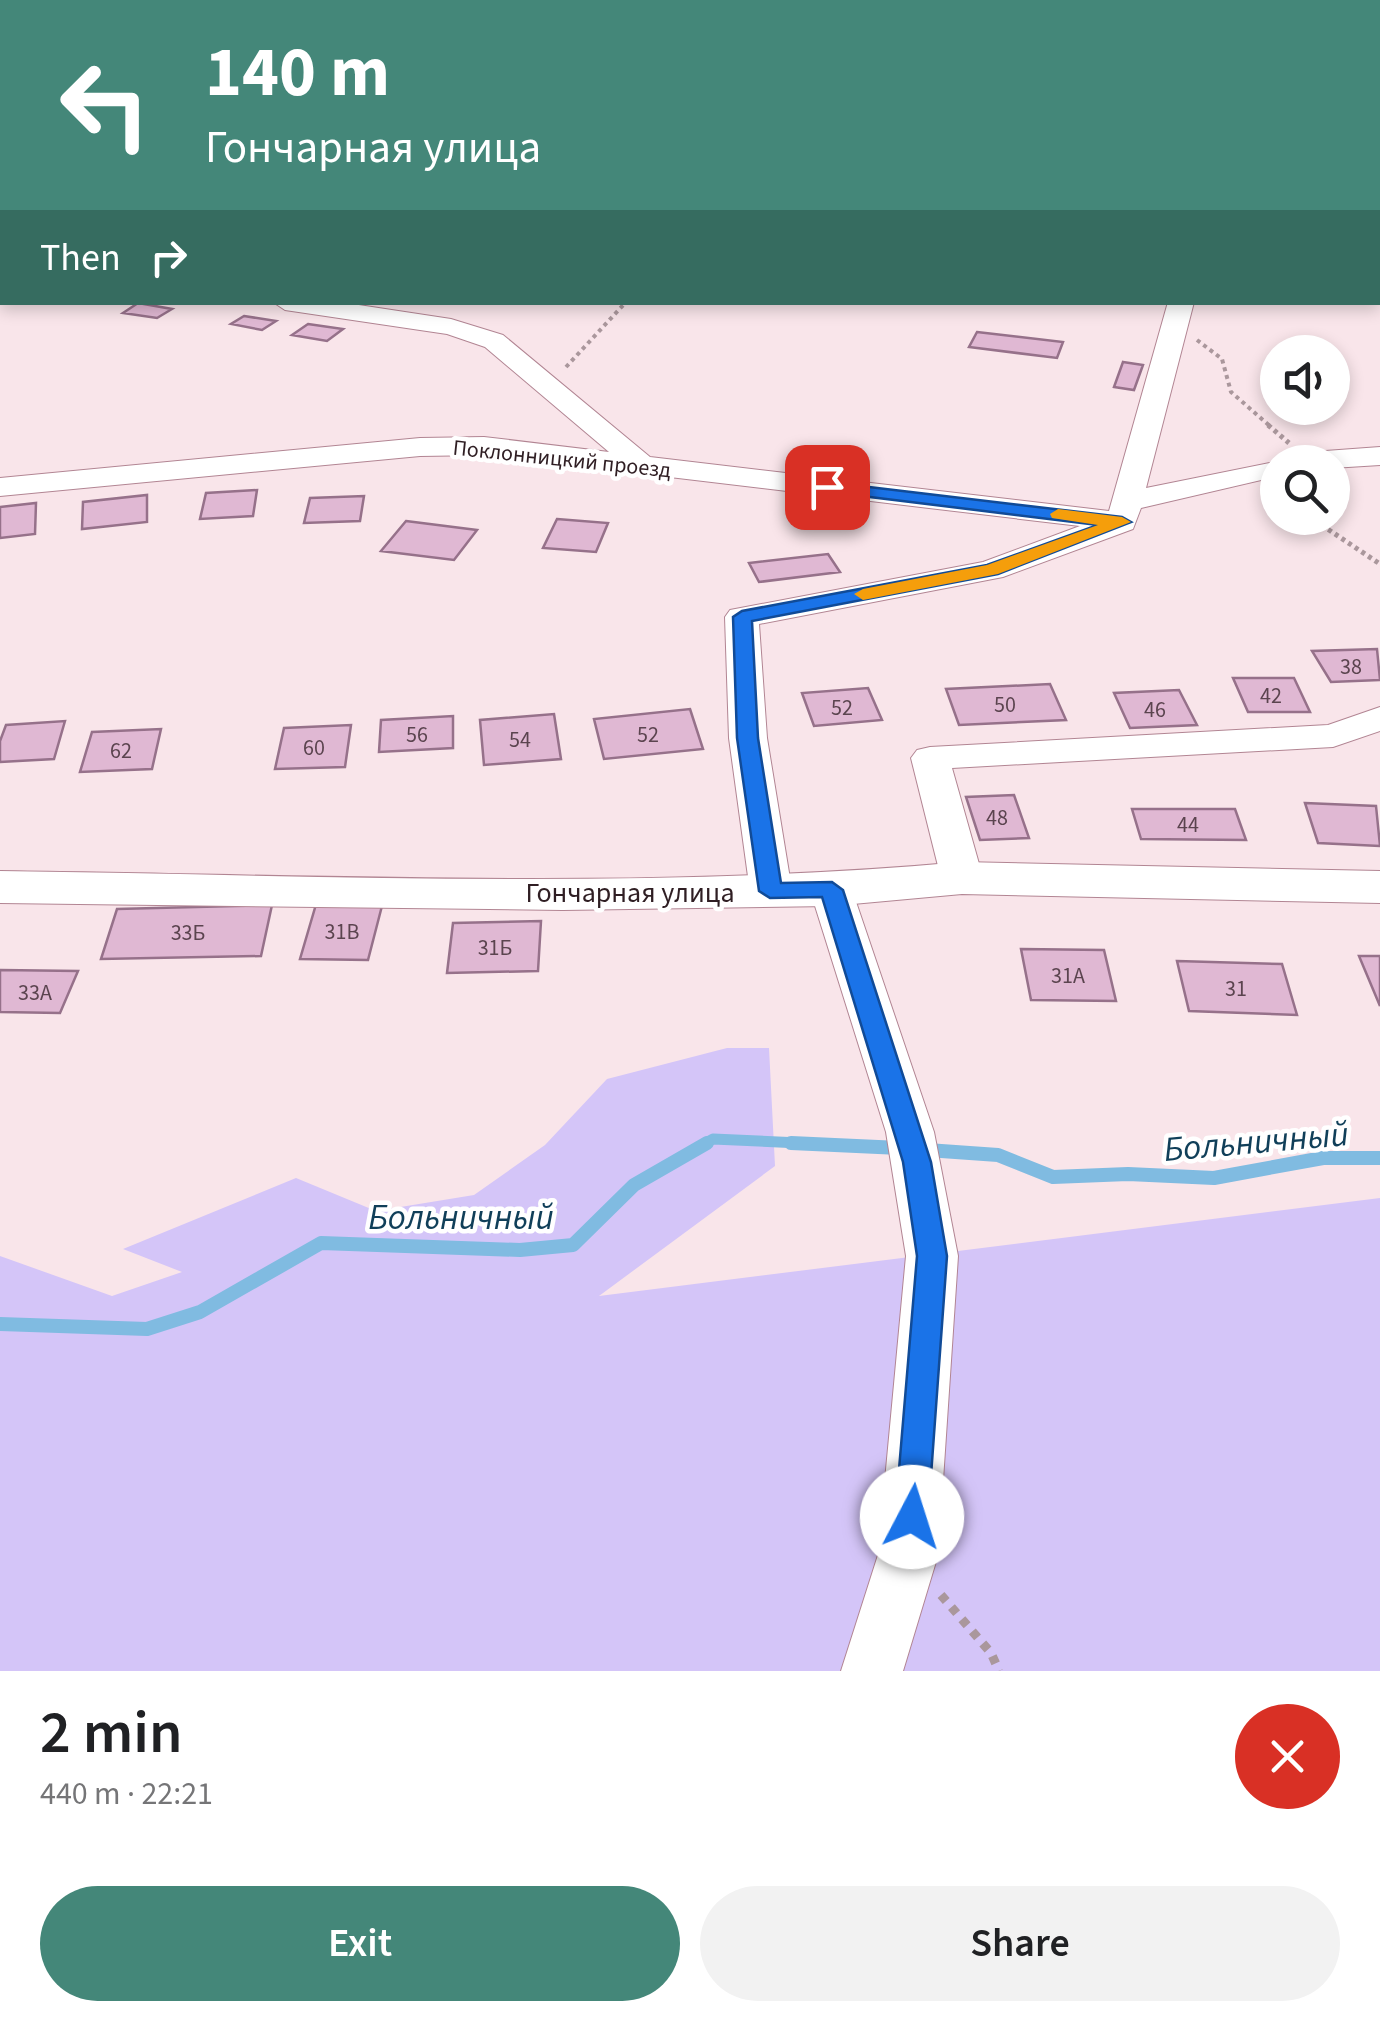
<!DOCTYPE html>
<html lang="en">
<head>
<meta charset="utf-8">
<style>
	:root { --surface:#fff; --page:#f2f2f2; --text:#202124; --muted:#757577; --accent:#448779 }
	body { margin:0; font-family:"Source Sans 3",sans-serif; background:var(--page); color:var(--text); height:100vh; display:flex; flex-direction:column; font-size:38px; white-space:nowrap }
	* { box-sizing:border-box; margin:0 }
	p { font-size:32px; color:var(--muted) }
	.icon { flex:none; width:55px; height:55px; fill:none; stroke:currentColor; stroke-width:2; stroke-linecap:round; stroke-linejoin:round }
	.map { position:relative; height:1671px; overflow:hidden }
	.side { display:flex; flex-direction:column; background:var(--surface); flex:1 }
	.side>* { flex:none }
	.banner { position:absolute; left:0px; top:0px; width:1380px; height:305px; box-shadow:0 5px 15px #0003; background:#448779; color:#fff; overflow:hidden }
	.buttons { position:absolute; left:1260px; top:335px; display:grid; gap:20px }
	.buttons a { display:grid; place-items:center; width:90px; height:90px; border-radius:50%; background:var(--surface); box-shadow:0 5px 15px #0003; font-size:50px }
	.pin { position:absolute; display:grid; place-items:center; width:85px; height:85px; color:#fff; margin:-42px; border-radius:20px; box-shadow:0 5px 15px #0006 }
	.me { position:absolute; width:110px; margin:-55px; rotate:5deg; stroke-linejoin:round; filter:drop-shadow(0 0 8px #0008) }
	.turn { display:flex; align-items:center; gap:35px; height:210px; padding:0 40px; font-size:45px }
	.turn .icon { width:130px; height:130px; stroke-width:2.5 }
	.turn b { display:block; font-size:70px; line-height:85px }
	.then { display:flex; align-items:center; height:95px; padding:0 40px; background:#0003; gap:20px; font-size:38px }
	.round { display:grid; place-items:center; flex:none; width:105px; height:105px; border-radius:52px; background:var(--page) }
	.overview { display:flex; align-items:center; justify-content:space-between; height:170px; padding:0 40px }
	h1 { font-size:60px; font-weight:600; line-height:75px }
	.button { display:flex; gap:20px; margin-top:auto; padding:20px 40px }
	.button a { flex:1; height:115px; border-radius:60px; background:var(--accent); color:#fff; font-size:40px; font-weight:600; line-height:115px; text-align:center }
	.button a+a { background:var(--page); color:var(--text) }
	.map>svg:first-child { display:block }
</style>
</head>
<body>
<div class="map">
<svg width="1380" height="1671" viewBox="0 0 1380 1671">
	<rect width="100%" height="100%" fill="#f9e5ea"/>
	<path fill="#d4c5f8" d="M727,1048H769L775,1166L599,1296L1380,1198V1671H0V1256L112,1296L182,1272L123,1249L296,1178L376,1211L474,1195L545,1145L607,1079Z"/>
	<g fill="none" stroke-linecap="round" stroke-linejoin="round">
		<path stroke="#80bbe1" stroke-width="11" d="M702,1145L713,1139L843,1145"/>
		<path stroke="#80bbe1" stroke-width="14" d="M791,1143L900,1148
			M927,1150L998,1155L1053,1177L1128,1174L1214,1178L1323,1158H1380
			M0,1324L147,1329L200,1312L321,1243L520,1250L573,1245L634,1185L707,1143"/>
	</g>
	<path fill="#e0b8d3" stroke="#96718a" stroke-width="2.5" d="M851,0H1154L848,2Z
		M138,303L172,309L157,318L123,313Z
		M244,316L276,321L262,330L231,324Z
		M308,324L343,329L327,341L292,335Z
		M977,332L1063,342L1057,358L969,347Z
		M1123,362L1143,365L1134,390L1114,387Z
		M257,490L253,516L200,519L206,493Z
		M147,495V522L82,529L83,502Z
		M364,496L360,521L304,523L310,498Z
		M36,503L35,534L0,538V507Z
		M557,519L608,523L596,552L543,548Z
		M406,521L477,530L454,560L381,551Z
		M828,554L840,572L759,582L749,563Z
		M1377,649L1380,680L1331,682L1312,651Z
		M1233,678H1294L1310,712H1248Z
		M1050,684L1066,720L959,725L946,689Z
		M868,688L882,720L814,726L802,693Z
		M1179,690L1197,725L1130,728L1114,693Z
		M690,709L703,749L604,759L594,719Z
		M554,714L561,759L484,765L480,720Z
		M453,716V748L379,752L381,720Z
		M65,721L54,759L0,762V741L6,725Z
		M351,725L345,767L275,769L284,728Z
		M161,729L152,769L80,772L92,732Z
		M1014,795L1029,838L980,840L966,797Z
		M1305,803L1376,806L1380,846L1318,843Z
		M1132,809H1235L1246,840L1141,839Z
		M317,901L383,902L368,960L300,959Z
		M272,905L261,956L101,959L117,909Z
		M541,921L538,971L447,973L453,923Z
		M1021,949L1104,950L1116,1001L1031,1000Z
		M1359,956H1380V1006Z
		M1177,961L1282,964L1297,1015L1189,1011Z
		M0,970L78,971L60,1013L0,1012Z"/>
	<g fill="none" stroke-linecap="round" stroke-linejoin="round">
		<defs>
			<path id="service" d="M2,26V32L0,33V27Z"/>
			<path id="minor" d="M0,254H2V269H0Z
				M273,302H339L451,319L503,335L650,457L1109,511L1168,302H1194L1146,488L1285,460L1298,453L1380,447V465L1332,468V462H1278V476L1141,508L1133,529L1003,577L759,624L767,738L792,891L786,900L771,904L756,900L750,891L729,738L725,617L730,610L983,562L1080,526L484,455L420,456L0,496V478L420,438L484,437L609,452L485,347L447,334L285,310Z
				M1380,707V731L1333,747L952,768L983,878L977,887L962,891L947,887L941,878L911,758L917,750L930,747L1328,725Z
				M831,877L846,881L852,890L934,1132L958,1256L938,1555L903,1671H841L878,1555L906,1256L886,1132L810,890L816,881Z"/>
			<path id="tertiary" d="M1378,87H1380V102H1378Z
				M962,862L1380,871V903L962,894L831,906L563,910L0,903V871C320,875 643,891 962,862Z"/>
		</defs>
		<use href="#service" stroke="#b28593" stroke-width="2"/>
		<use href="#minor" stroke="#b28593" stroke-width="2"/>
		<use href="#tertiary" stroke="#b28593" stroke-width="2"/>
		<path stroke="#aa979c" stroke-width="4" stroke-dasharray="4 4" stroke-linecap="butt" d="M1197,340L1222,359L1231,392L1271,427
			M566,367L626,302"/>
		<path stroke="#aa979c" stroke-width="5" stroke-dasharray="4 4" stroke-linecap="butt" d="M1268,425L1289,443
			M1319,518L1320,524L1380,564"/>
		<path stroke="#aa979c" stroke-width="9" stroke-dasharray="8 8" stroke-linecap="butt" d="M941,1595L991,1653L999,1671"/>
		<use href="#service" fill="#fff" fill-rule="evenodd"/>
		<use href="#minor" fill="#fff" fill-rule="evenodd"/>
		<use href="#tertiary" fill="#fff" fill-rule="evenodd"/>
	</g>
	<path fill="#1a73e8" stroke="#114b97" stroke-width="2.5" d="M827,482L1122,517L1131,522L998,574L752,621L758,738L781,883L832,882L843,890L931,1162L947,1256L928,1517L923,1527L912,1532L900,1527L895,1517L917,1256L903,1162L822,897L770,898L759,891L737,738L733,617L742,611L987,565L1098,525L821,491L818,487Z"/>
	<path fill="#f59e0b" d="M1058,509L1122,517L1131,522L998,574L863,600L854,594L863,589L987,565L1098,525L1052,518L1050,514Z"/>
	<g text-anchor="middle" stroke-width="9" stroke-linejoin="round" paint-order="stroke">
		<g font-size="22" fill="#2f1e23" stroke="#fff">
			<text transform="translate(562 458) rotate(6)" y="8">Поклонницкий проезд</text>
		</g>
		<g font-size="22" fill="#5b444f">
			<text x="1351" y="674">38</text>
			<text x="1271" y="703">42</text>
			<text x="1005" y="712">50</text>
			<text x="842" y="715">52</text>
			<text x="1155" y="717">46</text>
			<text x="417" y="742">56</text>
			<text x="648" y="742">52</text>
			<text x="520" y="747">54</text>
			<text x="314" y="755">60</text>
			<text x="121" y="758">62</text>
			<text x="997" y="825">48</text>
			<text x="1188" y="832">44</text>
			<text x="342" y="939">31В</text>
			<text x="188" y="940">33Б</text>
			<text x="495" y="955">31Б</text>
			<text x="1068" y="983">31А</text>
			<text x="1236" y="996">31</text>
			<text x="35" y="1000">33А</text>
		</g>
		<g font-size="28" fill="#2f1e23" stroke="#fff">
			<text x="630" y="902">Гончарная улица</text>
		</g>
		<g font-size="35" font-style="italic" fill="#103f59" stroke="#fff">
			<text transform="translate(1256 1141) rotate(-5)" y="12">Больничный</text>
			<text x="461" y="1229">Больничный</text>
		</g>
	</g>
</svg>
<div class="buttons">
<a><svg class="icon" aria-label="sound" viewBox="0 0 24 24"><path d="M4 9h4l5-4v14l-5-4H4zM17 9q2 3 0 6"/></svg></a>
<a><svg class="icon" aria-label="search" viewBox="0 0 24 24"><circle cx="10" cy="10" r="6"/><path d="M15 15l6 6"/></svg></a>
</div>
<div class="pin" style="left:827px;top:487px;background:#d93025"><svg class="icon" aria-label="arrive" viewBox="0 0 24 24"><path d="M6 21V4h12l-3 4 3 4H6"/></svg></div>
<svg class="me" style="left:912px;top:1517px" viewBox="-20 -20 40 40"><circle r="19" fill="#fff"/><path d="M0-13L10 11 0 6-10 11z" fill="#1a73e8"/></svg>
<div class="banner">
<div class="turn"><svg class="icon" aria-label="left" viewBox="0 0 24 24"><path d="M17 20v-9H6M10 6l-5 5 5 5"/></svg><div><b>140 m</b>Гончарная улица</div></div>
<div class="then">Then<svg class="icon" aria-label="right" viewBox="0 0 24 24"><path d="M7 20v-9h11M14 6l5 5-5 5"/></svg></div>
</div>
</div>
<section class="side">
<div class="overview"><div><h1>2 min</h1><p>440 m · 22:21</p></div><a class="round" style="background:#d93025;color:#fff"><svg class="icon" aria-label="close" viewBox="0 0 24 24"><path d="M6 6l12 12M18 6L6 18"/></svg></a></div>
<div class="button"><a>Exit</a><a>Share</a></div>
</section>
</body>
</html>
